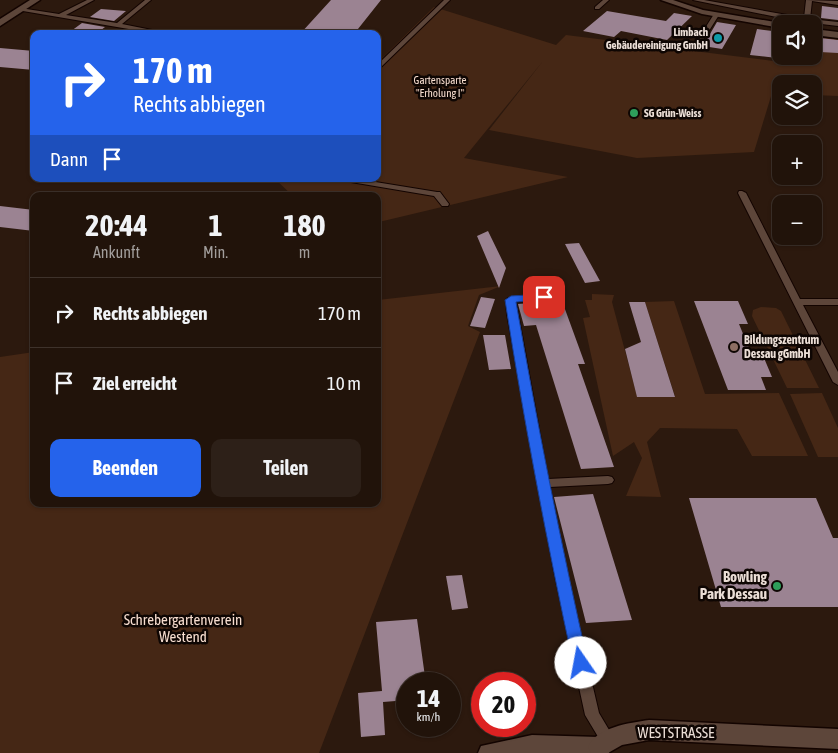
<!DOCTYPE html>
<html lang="de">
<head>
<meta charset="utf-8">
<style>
	:root { --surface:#21130a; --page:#2d2018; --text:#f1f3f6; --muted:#a29e9c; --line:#3e322b; --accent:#2563eb }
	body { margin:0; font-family:"Asap Condensed",sans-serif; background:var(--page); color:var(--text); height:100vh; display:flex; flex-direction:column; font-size:19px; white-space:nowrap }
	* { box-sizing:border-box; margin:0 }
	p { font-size:16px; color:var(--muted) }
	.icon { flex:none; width:28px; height:28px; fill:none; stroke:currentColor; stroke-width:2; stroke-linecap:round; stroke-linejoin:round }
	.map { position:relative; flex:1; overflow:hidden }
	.side { position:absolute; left:30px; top:192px; width:351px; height:315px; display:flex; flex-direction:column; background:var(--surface); border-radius:10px; box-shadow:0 1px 4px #0004,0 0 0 1px var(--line) }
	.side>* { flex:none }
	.hud { position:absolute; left:30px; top:30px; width:351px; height:152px; border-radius:10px; box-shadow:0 1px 4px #0004,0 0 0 1px var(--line); background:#2563eb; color:#fff; overflow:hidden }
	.tools { position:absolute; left:772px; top:15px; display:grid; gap:10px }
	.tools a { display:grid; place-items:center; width:50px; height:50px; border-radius:10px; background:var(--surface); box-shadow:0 1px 4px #0004,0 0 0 1px var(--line); font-size:25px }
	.speed { position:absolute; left:396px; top:672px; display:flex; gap:10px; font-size:25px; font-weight:700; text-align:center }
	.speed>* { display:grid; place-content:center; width:65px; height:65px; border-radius:50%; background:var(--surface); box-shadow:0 1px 4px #0004,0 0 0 1px var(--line); line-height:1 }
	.speed small { font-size:12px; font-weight:400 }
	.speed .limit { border:8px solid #d22; background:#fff; color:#111 }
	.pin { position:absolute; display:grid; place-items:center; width:42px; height:42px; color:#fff; margin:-21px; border-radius:10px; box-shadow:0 2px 8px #0006 }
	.me { position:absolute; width:55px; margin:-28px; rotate:348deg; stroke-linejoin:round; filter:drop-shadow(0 0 4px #0008) }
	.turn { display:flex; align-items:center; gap:18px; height:105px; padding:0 20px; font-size:22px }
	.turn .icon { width:65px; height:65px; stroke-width:2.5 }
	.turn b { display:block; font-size:35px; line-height:42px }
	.then { display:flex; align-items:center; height:48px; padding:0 20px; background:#0003; gap:10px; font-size:19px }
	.eta { display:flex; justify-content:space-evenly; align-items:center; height:85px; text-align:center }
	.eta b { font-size:30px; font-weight:700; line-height:35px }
	.button { display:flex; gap:10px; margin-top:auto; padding:10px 20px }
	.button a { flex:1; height:58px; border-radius:10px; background:var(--accent); color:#fff; font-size:20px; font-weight:700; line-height:58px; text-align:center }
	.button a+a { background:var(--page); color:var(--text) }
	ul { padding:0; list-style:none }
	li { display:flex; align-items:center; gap:15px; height:70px; padding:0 20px; border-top:1px solid var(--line) }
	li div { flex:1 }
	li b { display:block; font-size:19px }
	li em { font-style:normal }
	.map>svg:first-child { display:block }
</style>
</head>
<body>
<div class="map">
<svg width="838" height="753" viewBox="0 0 838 753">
	<rect width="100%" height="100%" fill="#2c190e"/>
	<path fill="#452715" d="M434,7L556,45L566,35L781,62L782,56H814V37L838,39V96L814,95V84H781V94L772,93L754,152L637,158L489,130L543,61L464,158L568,177L379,222L378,196H293L275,179H378V62Z
		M501,286L479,295L468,326L480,332L319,753H0V357L34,352V504H378V300Z
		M592,294L614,295L612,302L637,396H675L645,302L674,301L705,394L779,393L808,456H752L737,429L660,428L647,442L661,497L626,496L642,458L634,442L613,456L583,318L590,317L585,300H592Z
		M761,307L776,308L781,311L819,388H787L752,316L753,310Z
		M822,393L838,428V457H818L790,394Z"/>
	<path fill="#9b8392" d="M331,0H381L354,34H300Z
		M822,6L838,8V20L821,18Z
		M101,9L126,11L114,21L90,17Z
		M607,11L666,21L674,13L692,16L667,40L621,31L614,37L583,31Z
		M717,22L736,25L722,49L703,46Z
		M82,23L105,27L96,34H67Z
		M757,29L781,32L777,58L750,55Z
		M820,38L838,40V53L820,52Z
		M0,48L34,51V70L0,67Z
		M0,206L34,210V231L0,227Z
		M488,231L506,268L499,288L477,236Z
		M579,243L600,281L585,283L565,244Z
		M481,297L495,299L485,328L470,326Z
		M562,301L585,364H578L614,467L581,469L536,325L524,326L518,304Z
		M694,301H738L748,324H739L753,358H764L772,377H761L766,390H728Z
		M629,302H645L675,397H637L625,349L641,342Z
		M483,335H505L511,369L489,370Z
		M593,494L632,620L586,623L554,497Z
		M689,498H816L833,538H838V607H721Z
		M462,575L468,608L452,610L446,576Z
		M417,619L426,684H408V700L383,702L385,735L361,737L358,693L382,691L376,622Z"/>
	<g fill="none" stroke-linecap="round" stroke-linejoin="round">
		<defs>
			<path id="service" d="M87,0H94L66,15L117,23L145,0H151L122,24L172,34H158L17,10L20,8L59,14Z
				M444,0H450L380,68L378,69V64Z
				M603,0H609L599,9H595V7Z
				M693,0H704L804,18L806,0L838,1V5L812,1L810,19L838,22V26L796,21Z
				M714,14L719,15L700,45H696L695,44Z
				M791,56H797L795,60L793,61L790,59Z
				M341,179H357L437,192H440L449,204L448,206H442L434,196L345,181Z
				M739,191H742L746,193L800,299H838V305H803L838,372V385L833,382L738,193Z
				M544,294L549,297L547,299L516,302L548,479L608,476L612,477L614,480L612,483L608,484L550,487L566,571L599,713L615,740L613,745L608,747L603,745L585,715L554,571L507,314L506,300L508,298Z"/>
			<path id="minor" d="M30,0H40L0,26V19Z
				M532,735L599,737L607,740L610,747L609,753H478L481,746Z"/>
			<path id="tertiary" d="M661,0H673L703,10L781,23V28L702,14Z
				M814,29L838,32V38L814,35Z
				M649,720L838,729V749L649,740L622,745L608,753H591L588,747C597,727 629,723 649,720Z"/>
		</defs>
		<use href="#service" stroke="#130400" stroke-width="2"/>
		<use href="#minor" stroke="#130400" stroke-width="3"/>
		<use href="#tertiary" stroke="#130400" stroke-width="3"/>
		<use href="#service" fill="#5d463a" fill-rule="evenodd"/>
		<use href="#minor" fill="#5d463a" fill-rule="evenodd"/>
		<use href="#tertiary" fill="#5d463a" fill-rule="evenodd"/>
	</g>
	<path fill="#2563eb" stroke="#184099" d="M544,294L548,295V299L516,302C537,423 561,544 588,663L586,668L581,670L575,668L573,663C547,543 524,422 505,300L511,296Z"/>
	<circle fill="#0f9aa8" stroke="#0e0603" stroke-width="2" cx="718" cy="38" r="5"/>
	<g fill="#2e9e5b" stroke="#0e0603" stroke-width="2">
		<circle cx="634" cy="113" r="5"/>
		<circle cx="777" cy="586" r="5"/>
	</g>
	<circle fill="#8d6e63" stroke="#0e0603" stroke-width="2" cx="734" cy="347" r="5"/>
	<g text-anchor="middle" stroke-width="5" stroke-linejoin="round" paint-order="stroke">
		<g font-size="11" font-weight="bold" fill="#ebded6" stroke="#0e0603" text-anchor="end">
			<text x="708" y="36">Limbach<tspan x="708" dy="13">Gebäudereinigung GmbH</tspan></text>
			<text x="644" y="117" text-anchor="start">SG Grün-Weiss</text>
		</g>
		<g font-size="11" fill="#f8ded0" stroke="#0e0603">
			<text x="440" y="84">Gartensparte<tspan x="440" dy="13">"Erholung I"</tspan></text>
		</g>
		<g font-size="12" font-weight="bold" fill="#ebded6" stroke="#0e0603" text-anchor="start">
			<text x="744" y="344">Bildungszentrum<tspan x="744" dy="14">Dessau gGmbH</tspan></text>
		</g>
		<g font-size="15" font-weight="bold" fill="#ebded6" stroke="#0e0603" text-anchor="end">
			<text x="767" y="582">Bowling<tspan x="767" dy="17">Park Dessau</tspan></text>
		</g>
		<g font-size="15" fill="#f8ded0" stroke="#0e0603">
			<text x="183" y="625">Schrebergartenverein<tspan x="183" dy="17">Westend</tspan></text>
		</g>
		<g font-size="15" fill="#ebded6" stroke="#0e0603">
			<text x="676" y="738">WESTSTRASSE</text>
		</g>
	</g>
</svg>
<div class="tools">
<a><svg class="icon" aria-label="sound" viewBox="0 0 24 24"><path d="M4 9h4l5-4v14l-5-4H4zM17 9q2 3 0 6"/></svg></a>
<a><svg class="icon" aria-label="layers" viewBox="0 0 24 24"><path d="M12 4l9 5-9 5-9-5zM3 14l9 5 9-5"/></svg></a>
<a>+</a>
<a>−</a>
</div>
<div class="speed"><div>14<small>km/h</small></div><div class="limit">20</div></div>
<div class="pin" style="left:544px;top:297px;background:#d93025"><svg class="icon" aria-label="arrive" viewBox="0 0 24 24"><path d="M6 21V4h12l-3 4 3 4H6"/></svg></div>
<svg class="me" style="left:581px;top:663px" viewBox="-20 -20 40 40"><circle r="19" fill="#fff"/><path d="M0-13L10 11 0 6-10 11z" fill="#2563eb"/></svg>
<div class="hud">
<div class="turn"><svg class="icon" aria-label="right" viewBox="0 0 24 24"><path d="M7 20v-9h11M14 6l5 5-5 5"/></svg><div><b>170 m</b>Rechts abbiegen</div></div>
<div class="then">Dann<svg class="icon" aria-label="arrive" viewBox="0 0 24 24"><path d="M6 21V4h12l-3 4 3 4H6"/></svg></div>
</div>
<section class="side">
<div class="eta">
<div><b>20:44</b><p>Ankunft</p></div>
<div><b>1</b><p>Min.</p></div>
<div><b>180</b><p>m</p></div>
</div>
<ul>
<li><svg class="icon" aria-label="right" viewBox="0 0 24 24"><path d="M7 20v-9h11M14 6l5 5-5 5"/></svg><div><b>Rechts abbiegen</b></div><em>170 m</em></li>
<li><svg class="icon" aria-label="arrive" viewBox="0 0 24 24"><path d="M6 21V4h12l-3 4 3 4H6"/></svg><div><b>Ziel erreicht</b></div><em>10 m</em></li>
</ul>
<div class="button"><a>Beenden</a><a>Teilen</a></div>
</section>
</div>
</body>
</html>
